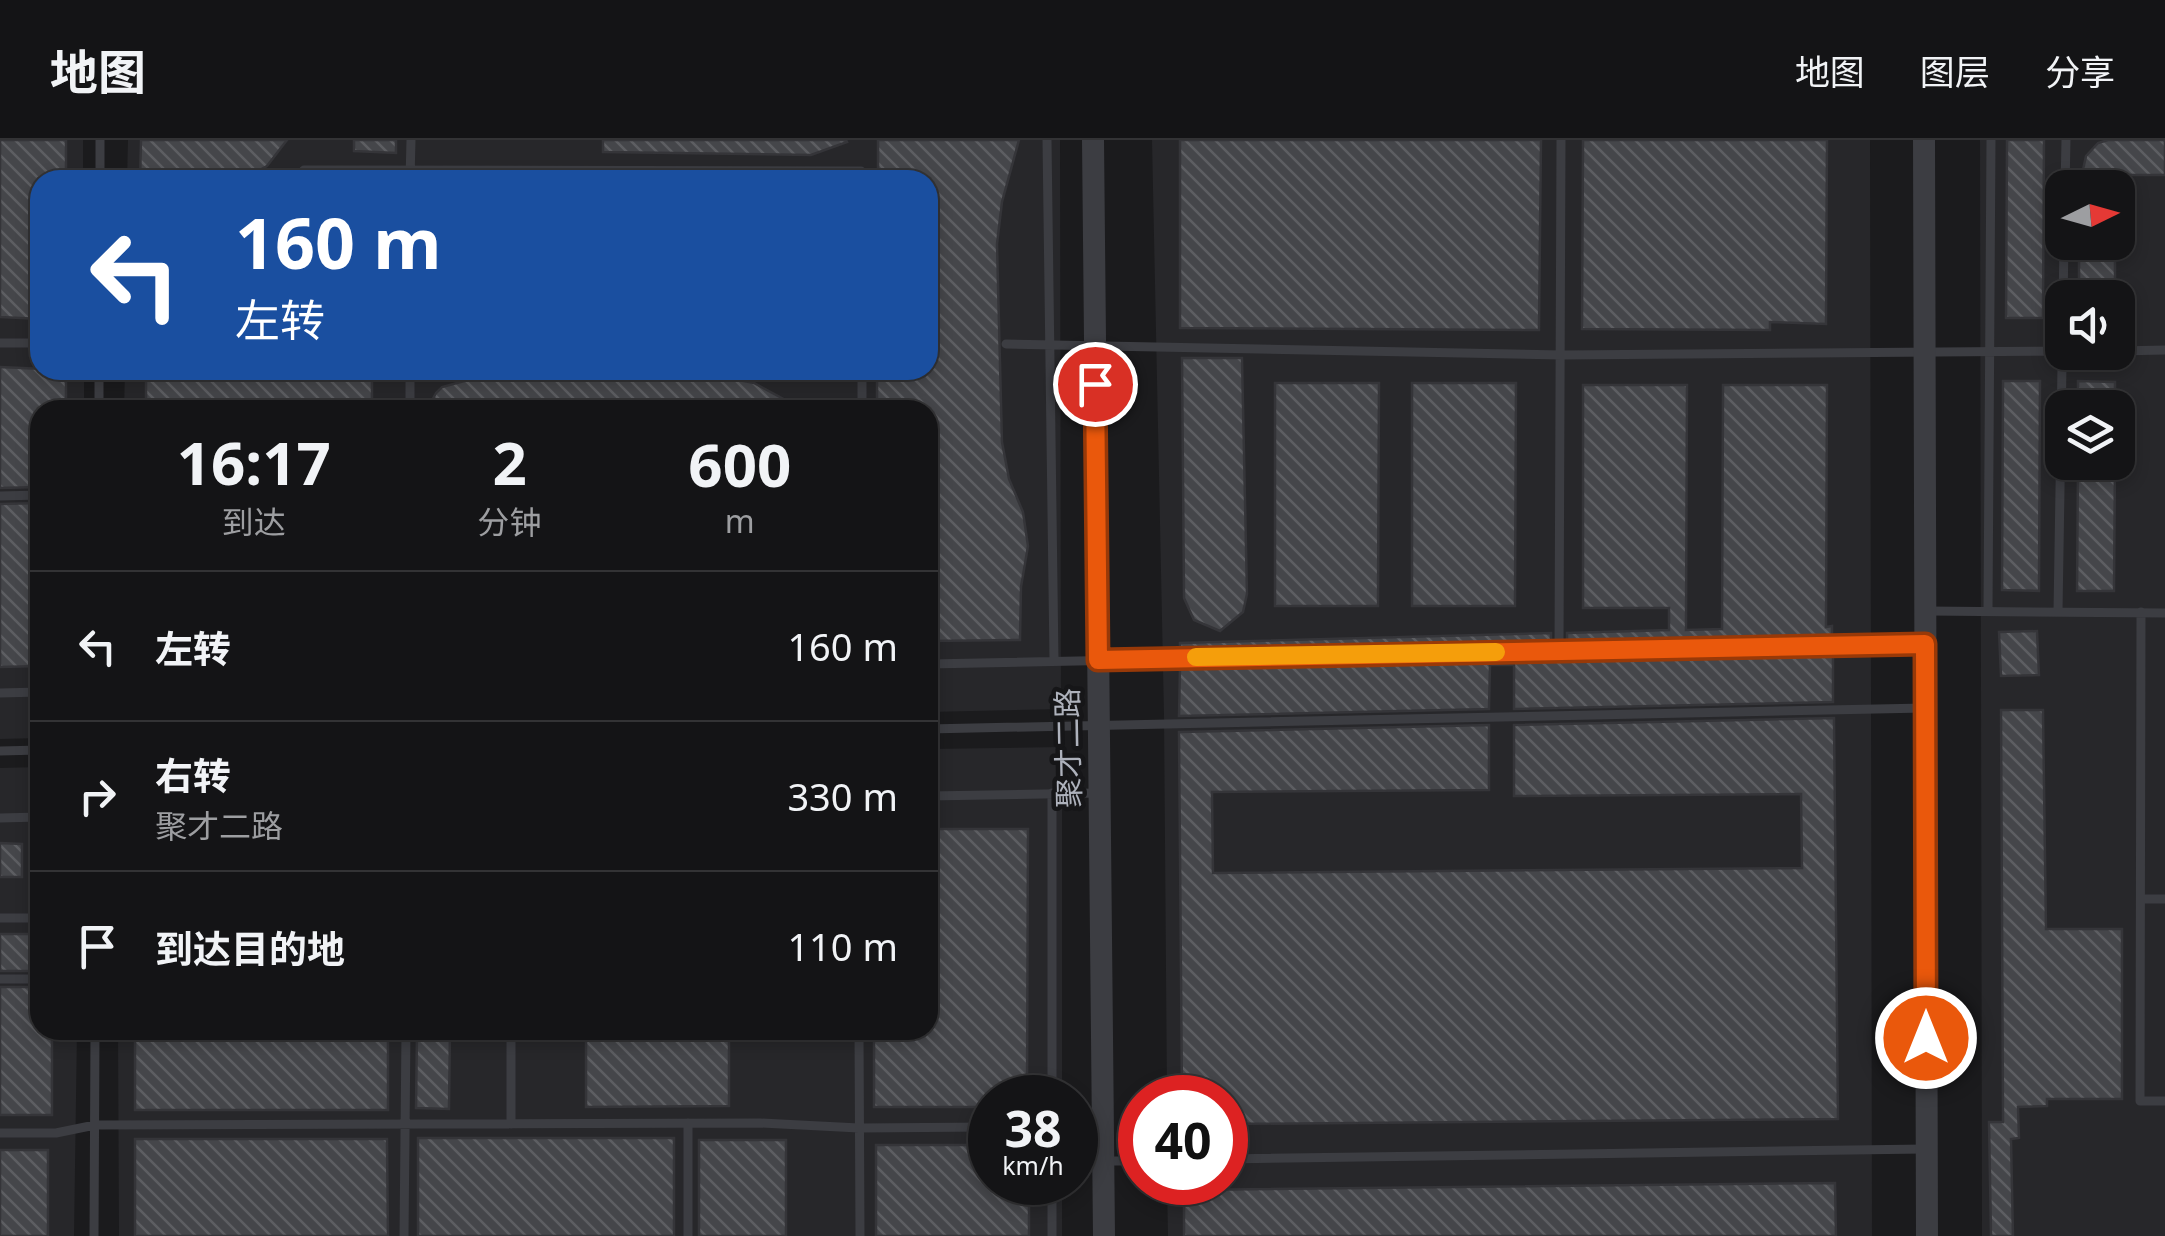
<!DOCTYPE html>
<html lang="zh">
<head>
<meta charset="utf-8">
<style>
	:root { --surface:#141416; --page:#1d1d1f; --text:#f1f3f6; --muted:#9d9ea1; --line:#333335 }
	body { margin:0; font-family:"Noto Sans","Noto Sans SC",sans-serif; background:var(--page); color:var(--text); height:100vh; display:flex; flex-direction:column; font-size:38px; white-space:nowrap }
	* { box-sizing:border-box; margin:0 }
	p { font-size:32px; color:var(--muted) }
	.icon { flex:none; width:55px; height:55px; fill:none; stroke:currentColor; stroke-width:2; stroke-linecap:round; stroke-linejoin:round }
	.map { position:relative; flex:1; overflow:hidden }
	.side { position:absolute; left:30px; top:260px; width:908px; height:640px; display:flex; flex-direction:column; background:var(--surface); border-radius:30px; box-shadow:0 5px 15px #0003,0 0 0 2px var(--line) }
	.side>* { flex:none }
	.banner { position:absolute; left:30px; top:30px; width:908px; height:210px; border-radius:30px; box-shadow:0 5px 15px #0003,0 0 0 2px var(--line); background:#1a4fa0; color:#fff; overflow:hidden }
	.needle { width:65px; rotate:85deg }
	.controls { position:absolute; left:2045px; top:30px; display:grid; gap:20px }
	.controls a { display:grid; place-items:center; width:90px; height:90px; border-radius:20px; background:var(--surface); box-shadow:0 5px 15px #0003,0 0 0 2px var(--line); font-size:50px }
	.speed { position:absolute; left:968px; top:935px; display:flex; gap:20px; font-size:50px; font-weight:700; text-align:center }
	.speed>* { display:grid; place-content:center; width:130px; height:130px; border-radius:50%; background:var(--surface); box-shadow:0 5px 15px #0003,0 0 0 2px var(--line); line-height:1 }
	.speed small { font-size:25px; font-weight:400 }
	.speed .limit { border:15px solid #d22; background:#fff; color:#111 }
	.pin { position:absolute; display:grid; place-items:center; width:85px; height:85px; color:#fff; margin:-42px; border:5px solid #fff; border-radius:50%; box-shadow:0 2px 10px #0007 }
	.me { position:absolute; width:110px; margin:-55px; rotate:0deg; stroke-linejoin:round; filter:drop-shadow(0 0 8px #0008) }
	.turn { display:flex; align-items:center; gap:35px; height:210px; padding:0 40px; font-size:45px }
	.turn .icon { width:130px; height:130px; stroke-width:2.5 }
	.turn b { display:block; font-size:70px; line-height:85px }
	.eta { display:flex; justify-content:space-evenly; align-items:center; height:170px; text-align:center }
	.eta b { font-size:60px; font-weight:700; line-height:70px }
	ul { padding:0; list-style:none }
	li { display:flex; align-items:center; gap:30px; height:150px; padding:0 40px; border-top:2px solid var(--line) }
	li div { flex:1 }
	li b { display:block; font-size:38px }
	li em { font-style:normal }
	header { display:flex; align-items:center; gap:60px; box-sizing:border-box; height:140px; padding:0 50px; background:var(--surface); border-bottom:2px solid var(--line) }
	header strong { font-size:48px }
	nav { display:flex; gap:55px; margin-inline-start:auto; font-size:35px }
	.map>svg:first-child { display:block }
</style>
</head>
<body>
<header>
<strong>地图</strong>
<nav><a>地图</a><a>图层</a><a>分享</a></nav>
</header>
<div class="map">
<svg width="2165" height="1096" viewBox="0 0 2165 1096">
	<defs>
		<pattern id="building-back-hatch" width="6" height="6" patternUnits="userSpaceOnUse" patternTransform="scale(2.5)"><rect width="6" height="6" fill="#45464a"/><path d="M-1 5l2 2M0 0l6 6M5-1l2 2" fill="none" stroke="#5d5e62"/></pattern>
	</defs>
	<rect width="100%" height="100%" fill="#1b1b1d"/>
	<path fill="#27272a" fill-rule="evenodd" d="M0,0H83V40H40V230H84V270H40V598L0,599Z
		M128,0H1060L1061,569L928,572V270H124L125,230H928V40H127Z
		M1152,0H1870L1872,1096H1168L1167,1043L1225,1042V958L1167,957L1164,575Z
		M1980,0H2165V1096H1982ZM2062,48H2118V102H2062ZM2062,158H2118V212H2062ZM2062,268H2118V322H2062Z
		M1062,607V957L990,958V1042L1062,1043V1096H119L118,890H928V609Z
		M40,627V890H77L74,1096H0V628Z"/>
	<path fill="url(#building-back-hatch)" stroke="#353539" stroke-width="2.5" d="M0,0H66V40H40V179L0,177Z
		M141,0H287L267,26L242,40H140Z
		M354,0H396V13L354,11Z
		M603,0H846L847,2L811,15L603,12Z
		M878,0H1019L1002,62L997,104L1002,302L1009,339L1023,372L1028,406L1021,447L1020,500L928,501V270H877V230H928V40H878Z
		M1180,0H1541L1539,190L1180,188Z
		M1583,0H1827L1826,184L1770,182V190L1582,189Z
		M2007,0H2044L2043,178H2006Z
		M2108,0H2165V35H2115V48H2079L2086,16L2098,3Z
		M2079,102H2115V158H2079Z
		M1182,218H1242L1247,454L1243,472L1220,491L1194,480L1184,458Z
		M0,227L66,230V270H40V347L0,348Z
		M468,233L724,237L754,243L804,270H427L436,253L442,247L468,240Z
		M146,237L372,238V270H146Z
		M2003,241H2040L2039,451L2002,450Z
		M2078,241L2115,242V268H2078Z
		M1275,243H1379L1378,466H1275Z
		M1412,243H1516L1515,466H1412Z
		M1583,245H1687L1686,490L1722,489L1723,245H1827L1826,487L1832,486V498L1567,503V493L1669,490V468H1583Z
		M2078,322H2115L2114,451H2077Z
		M40,363V526L0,527V364Z
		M2037,491L2039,535L2001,536L1999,492Z
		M1551,493V503L1180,511V503Z
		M1833,514V562L1514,569V525H1490L1489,569L1179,576L1180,527Z
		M2001,570H2043L2046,789H2122V959H2047V966L2018,967L2019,998L2011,999L2013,1096H1991L1989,982H2003Z
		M1834,578L1838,979L1225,984V958H1182L1179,592L1489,585V650L1212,652L1213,733L1802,728L1801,654L1514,656V585Z
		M928,689H1028L1027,958H990V967H874V890H928Z
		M0,703L22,704V737H0Z
		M0,794H40V831H0Z
		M0,847H40V890H52V975H0Z
		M135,890H388V970H135Z
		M417,890H450L449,969L416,968Z
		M586,890H729V966L586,967Z
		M418,998H674V1096H418Z
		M135,999H387L388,1096H135Z
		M699,1000H786V1096H699Z
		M876,1005H990V1042H1029V1096H876Z
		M0,1010H48V1096H0Z
		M1835,1043L1836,1096H1184V1050Z"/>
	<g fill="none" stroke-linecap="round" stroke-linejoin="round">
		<path stroke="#3c3d42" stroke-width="9" d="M1047,0L1054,521
			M100,40V0
			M294,40L304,30L861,31V40
			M410,40L411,0
			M2065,48L2066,0
			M0,203H40
			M1006,204L1562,215L2062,211
			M2118,211L2165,210
			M99,270V230
			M410,270V230
			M862,270V230
			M0,356L40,355
			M1928,471L2165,473
			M1988,471L1991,0
			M2058,472L2064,102
			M2141,472L2140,961H2165
			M1559,510L1561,0
			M928,524L1925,504
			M0,553L40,552
			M928,589L1925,568
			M0,611L40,610
			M928,656L1097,653
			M0,678L40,677
			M2141,759H2165
			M0,778H40
			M0,839H40
			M859,890L860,1096
			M1052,958V653
			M511,984V890
			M1075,987L1100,986
			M0,993H56L95,985L760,983L859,988L990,987
			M1225,1019L1924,1009
			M1103,1021H1140
			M1052,1042V1096
			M94,1096L95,890
			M404,1096L406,890
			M688,1096V983"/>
		<path stroke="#3c3d42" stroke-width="22" d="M1093,0L1104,1096
			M1924,0L1927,1096"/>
	</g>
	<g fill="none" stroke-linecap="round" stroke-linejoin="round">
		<defs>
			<path id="route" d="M1095,244L1098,520L1925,504L1926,898"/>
		</defs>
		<use href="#route" stroke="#983908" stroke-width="25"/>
		<use href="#route" stroke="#ea580c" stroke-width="18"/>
		<path stroke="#f59e0b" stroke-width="18" d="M1196,517L1496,512"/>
	</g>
	<g text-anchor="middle" stroke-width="9" stroke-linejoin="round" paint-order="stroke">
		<g font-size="30" fill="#aeb2bc" stroke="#161618">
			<text transform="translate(1069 608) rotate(-91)" y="10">聚才二路</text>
		</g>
	</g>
</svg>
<div class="controls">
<a><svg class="needle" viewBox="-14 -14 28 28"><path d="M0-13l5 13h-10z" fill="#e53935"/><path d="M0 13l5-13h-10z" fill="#9d9ea1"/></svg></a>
<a><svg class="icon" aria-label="sound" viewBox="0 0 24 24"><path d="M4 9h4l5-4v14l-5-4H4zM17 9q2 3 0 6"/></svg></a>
<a><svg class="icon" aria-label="layers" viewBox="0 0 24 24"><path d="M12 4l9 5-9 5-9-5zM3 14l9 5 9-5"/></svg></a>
</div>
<div class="speed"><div>38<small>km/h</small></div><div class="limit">40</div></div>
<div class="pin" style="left:1095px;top:244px;background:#d93025"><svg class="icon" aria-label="arrive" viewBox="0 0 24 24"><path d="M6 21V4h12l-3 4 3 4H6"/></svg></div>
<svg class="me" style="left:1926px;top:898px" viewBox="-20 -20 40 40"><circle r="17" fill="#ea580c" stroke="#fff" stroke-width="3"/><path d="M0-11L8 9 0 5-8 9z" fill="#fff"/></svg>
<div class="banner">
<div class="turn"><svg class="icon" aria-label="left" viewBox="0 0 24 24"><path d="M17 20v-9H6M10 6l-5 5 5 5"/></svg><div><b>160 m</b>左转</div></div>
</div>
<section class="side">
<div class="eta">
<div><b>16:17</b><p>到达</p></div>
<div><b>2</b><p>分钟</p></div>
<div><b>600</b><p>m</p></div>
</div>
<ul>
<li><svg class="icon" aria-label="left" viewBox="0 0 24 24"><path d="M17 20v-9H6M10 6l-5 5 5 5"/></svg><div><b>左转</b></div><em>160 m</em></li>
<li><svg class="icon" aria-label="right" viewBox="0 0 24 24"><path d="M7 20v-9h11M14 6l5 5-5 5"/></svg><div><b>右转</b><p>聚才二路</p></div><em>330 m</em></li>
<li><svg class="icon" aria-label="arrive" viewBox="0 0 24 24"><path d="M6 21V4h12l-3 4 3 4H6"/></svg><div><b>到达目的地</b></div><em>110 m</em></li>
</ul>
</section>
</div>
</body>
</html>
